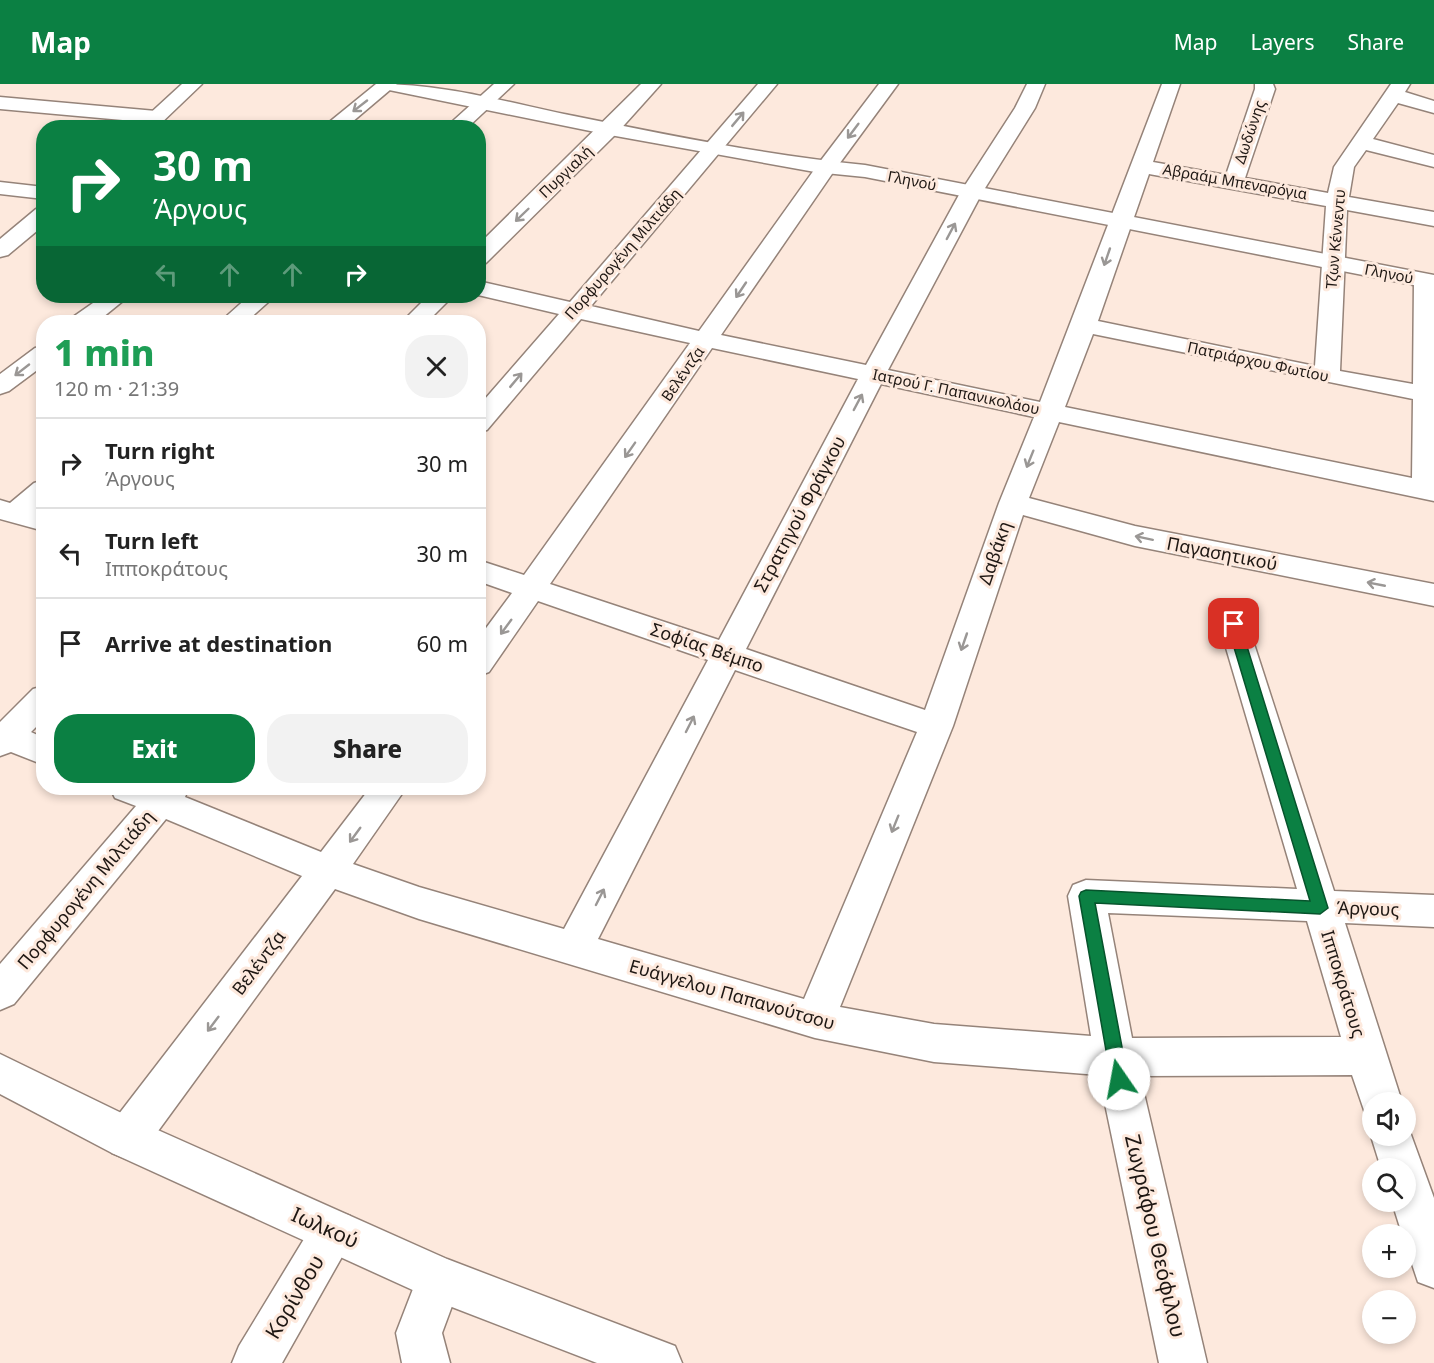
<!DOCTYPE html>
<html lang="en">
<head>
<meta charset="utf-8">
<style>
	:root { --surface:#fff; --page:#f2f2f2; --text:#222; --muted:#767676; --line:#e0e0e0; --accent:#0b8043 }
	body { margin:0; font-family:"Noto Sans",sans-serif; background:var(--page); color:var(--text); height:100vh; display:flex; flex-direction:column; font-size:22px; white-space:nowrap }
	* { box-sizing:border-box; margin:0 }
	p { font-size:20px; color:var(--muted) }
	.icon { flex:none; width:33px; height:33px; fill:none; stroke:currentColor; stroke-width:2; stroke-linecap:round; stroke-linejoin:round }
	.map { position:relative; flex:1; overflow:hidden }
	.sheet { position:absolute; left:36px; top:231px; width:450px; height:480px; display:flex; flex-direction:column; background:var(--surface); border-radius:24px; box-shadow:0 3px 9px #0003 }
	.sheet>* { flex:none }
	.guide { position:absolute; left:36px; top:36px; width:450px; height:183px; border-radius:24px; box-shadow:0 3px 9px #0003; background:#0b8043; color:#fff; overflow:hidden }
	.tools { position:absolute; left:1362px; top:1008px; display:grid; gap:12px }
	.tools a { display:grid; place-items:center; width:54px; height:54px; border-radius:50%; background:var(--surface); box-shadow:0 3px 9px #0003; font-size:30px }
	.pin { position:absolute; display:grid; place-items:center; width:51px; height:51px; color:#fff; margin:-26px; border-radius:12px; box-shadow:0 3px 9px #0006 }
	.me { position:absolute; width:66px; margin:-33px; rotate:348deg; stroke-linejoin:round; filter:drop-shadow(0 0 4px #0008) }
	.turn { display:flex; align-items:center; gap:21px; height:126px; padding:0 18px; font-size:27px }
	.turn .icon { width:78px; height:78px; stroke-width:2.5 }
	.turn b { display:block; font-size:42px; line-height:51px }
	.lanes { display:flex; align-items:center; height:57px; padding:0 18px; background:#0003; justify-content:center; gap:30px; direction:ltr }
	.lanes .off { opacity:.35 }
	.round { display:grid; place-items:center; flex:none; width:63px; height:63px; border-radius:24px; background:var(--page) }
	.head { display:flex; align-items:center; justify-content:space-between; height:102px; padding:0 18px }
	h1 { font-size:36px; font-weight:800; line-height:45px; color:#1e9e55 }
	.action { display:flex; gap:12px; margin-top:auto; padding:12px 18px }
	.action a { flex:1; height:69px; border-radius:24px; background:var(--accent); color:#fff; font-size:24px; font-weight:800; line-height:69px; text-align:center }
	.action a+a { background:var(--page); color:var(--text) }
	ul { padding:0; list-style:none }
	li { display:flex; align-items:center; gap:18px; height:90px; padding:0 18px; border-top:2px solid var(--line) }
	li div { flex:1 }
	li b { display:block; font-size:22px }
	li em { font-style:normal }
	header { display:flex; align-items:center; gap:36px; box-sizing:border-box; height:84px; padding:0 30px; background:var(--accent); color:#fff }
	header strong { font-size:28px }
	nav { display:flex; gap:33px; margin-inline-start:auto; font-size:21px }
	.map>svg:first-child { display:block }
</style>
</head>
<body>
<header>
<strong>Map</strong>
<nav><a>Map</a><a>Layers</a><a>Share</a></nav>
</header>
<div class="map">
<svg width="1434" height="1279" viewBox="0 0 1434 1279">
	<rect width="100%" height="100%" fill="#fde9dd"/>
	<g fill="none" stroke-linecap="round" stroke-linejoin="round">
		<defs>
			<path id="street" d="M376,0H397L345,44H322Z
				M494,0H514L467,44H445Z
				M641,0H661L617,49L486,179L478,181V161Z
				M758,0H777L591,222L699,247L819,79L879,0H898L834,87L721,251L866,281L960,109L1015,24L1027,0H1045L1035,24L982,109L888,286L1040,318L1162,0H1180L1153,78L1226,91L1255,5V0H1273L1275,5L1245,94L1328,109L1334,83L1391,0H1410L1405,8L1434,17V29L1398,19L1373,55L1434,71V83L1366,66L1354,83L1349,113L1434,128V142L1347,126L1340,287L1413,300L1414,197L1418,192H1434V417L1059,338L1029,414L1135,442L1434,500V522L1135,462L1023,431L953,642L840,923L934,940L1091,952L1068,812L1073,801L1086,796L1297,805L1219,540L1223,532L1234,529L1245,532L1334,807L1434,811V843L1345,839L1402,1018H1372V1034L1366,1032L1352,991L1140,992L1207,1279H1159L1099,991L934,978L815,954L419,835L335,805L142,1069L127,1075L112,1069L106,1054L112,1039L302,792L166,735L14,920L0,926V880L136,722L115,714L110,704H189L185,713L321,768L370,704H406L353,780L419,803L564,845L708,576L538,517L489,588L478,592V555L512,509L478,497V476L524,491L690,259L581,235L487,346L478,348V323L559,230L478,211V197L570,218ZM1149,90L1326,122L1315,282L1098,237ZM1093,250L1413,315L1412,394L1065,323ZM712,264L858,295L719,556L550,500ZM881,300L1034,333L999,419L925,626L746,565ZM735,586L917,648L804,915L598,855ZM1108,829L1307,837L1341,953L1132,954Z
				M0,13L156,27L163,29L166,33L163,37L156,39L0,25Z
				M0,98L44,103V115L0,110Z
				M103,212H129L97,238H70L73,233Z
				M249,212H275L246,238H220Z
				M428,212H453L427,238H402Z
				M44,262V281L9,307L0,310V290L35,264Z
				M44,396V420L37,426L44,428V447L0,435V416L10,419L34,399Z
				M44,602V635L31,648L44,654V681L11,668L0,672V638L33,605Z
				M1406,1037L1434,1114V1204L1418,1198L1406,1162V1150H1402L1392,1118H1406V1084H1381L1371,1052L1372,1048V1052H1406Z
				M334,1126L350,1132L356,1148L282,1279H232L239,1262L318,1132Z
				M439,1172L455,1179L462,1195L442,1249L450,1279H402L396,1249L423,1179Z"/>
			<path id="secondary" d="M182,0H202L156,44H134Z
				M380,0C442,0 503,17 564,30C663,50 764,71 865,81L1434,191V205L865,93L815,88L610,51L389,6Z
				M44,124V141L8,171L0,173V155L36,125Z
				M0,970L142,1039L447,1175L675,1262L682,1279H597L439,1218L112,1069L0,1010Z"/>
		</defs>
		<use href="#street" stroke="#958379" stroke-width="3"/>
		<use href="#secondary" stroke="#958379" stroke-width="3"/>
		<use href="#street" fill="#fff" fill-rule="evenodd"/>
		<use href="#secondary" fill="#fff" fill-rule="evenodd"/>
	</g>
	<defs><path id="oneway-shaft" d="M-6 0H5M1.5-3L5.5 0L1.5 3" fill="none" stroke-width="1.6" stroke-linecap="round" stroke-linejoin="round" transform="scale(1.5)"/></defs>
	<g stroke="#9a9795">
		<use href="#oneway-shaft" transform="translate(360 22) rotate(142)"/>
		<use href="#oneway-shaft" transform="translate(738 35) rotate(-50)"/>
		<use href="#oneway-shaft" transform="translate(853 47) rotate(127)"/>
		<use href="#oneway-shaft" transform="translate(522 131) rotate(136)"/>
		<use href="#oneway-shaft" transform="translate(951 147) rotate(-62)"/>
		<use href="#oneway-shaft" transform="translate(1107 173) rotate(109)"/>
		<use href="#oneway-shaft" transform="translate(741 206) rotate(124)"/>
		<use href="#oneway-shaft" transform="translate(22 286) rotate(142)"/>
		<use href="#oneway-shaft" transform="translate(516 296) rotate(-50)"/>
		<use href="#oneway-shaft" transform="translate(858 318) rotate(-62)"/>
		<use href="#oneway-shaft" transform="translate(630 366) rotate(125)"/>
		<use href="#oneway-shaft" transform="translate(1030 375) rotate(112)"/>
		<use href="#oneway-shaft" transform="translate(1144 454) rotate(-168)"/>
		<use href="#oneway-shaft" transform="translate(1376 500) rotate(-169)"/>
		<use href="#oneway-shaft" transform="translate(506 543) rotate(126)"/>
		<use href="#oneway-shaft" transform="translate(964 558) rotate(109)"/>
		<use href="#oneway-shaft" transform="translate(690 640) rotate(-63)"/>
		<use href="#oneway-shaft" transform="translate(895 740) rotate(112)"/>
		<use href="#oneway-shaft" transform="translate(355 751) rotate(126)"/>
		<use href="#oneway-shaft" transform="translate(600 813) rotate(-63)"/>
		<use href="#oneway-shaft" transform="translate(213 940) rotate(127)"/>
	</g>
	<path fill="#0b8043" stroke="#07532c" stroke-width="1.5" d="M1234,536L1240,540L1328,824L1320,830L1095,819L1128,995L1125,1001L1119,1003L1113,1001L1111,995L1079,812L1081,808L1086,806L1310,817L1227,540Z"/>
	<g text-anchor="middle" stroke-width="6" stroke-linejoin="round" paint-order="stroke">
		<g font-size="15" fill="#1e1713" stroke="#fde9dd">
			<text transform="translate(1250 48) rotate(-71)" y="5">Δωδώνης</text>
			<text transform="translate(566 88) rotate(-44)" y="5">Πυργιαλή</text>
			<text transform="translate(912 97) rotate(11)" y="5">Γληνού</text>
			<text transform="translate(1235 98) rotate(10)" y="5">Αβραάμ Μπεναρόγια</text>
			<text transform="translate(1336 155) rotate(-85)" y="5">Τζων Κέννεντυ</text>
			<text transform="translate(623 170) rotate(-49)" y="5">Πορφυρογένη Μιλτιάδη</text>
			<text transform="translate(1389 190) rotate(11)" y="5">Γληνού</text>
			<text transform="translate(1258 278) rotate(12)" y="5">Πατριάρχου Φωτίου</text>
			<text transform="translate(683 290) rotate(-55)" y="5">Βελέντζα</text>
			<text transform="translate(956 308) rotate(12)" y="5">Ιατρού Γ. Παπανικολάου</text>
		</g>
		<g font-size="18" fill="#1e1713" stroke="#fde9dd">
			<text transform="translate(800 430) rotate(-62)" y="6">Στρατηγού Φράγκου</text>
			<text transform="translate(995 469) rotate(-71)" y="6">Δαβάκη</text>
			<text transform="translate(1222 470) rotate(11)" y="6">Παγασητικού</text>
			<text transform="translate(707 564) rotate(19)" y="6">Σοφίας Βέμπο</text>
			<text transform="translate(86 806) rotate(-50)" y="6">Πορφυρογένη Μιλτιάδη</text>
			<text transform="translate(1368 825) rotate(2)" y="6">Άργους</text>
			<text transform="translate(259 879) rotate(-53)" y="6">Βελέντζα</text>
			<text transform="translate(1343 900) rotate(73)" y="6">Ιπποκράτους</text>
			<text transform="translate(732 911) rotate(16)" y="6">Ευάγγελου Παπανούτσου</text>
		</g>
		<g font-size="21" fill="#1e1713" stroke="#fde9dd">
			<text transform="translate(325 1144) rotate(24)" y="7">Ιωλκού</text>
			<text transform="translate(1155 1152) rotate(77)" y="7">Ζωγράφου Θεόφιλου</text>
			<text transform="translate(295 1213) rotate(-59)" y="7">Κορίνθου</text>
		</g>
	</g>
</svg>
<div class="tools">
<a><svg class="icon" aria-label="sound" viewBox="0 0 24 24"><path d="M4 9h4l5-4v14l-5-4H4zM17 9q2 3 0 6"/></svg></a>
<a><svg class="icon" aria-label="search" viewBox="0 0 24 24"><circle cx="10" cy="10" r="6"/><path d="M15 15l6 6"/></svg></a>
<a>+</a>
<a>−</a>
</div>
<div class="pin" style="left:1234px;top:540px;background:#d93025"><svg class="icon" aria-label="arrive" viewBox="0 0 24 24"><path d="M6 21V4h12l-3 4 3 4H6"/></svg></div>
<svg class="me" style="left:1119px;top:995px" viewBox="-20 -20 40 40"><circle r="19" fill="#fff"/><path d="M0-13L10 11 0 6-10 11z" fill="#0b8043"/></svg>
<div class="guide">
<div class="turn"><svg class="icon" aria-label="right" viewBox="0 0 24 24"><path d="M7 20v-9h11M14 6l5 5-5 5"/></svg><div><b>30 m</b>Άργους</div></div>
<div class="lanes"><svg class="icon off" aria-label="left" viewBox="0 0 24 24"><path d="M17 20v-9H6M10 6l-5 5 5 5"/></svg><svg class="icon off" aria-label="ahead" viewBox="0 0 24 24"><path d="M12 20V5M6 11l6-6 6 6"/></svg><svg class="icon off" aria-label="ahead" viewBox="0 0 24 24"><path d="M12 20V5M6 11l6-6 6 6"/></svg><svg class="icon" aria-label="right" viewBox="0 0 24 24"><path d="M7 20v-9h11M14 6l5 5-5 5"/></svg></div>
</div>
<section class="sheet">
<div class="head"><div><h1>1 min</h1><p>120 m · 21:39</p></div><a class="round"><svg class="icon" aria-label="close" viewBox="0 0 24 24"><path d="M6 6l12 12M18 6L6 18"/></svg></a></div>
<ul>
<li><svg class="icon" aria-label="right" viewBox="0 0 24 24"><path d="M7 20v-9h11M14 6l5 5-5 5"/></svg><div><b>Turn right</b><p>Άργους</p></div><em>30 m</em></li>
<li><svg class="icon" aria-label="left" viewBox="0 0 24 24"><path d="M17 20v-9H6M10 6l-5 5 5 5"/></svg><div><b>Turn left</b><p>Ιπποκράτους</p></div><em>30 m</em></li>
<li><svg class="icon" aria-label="arrive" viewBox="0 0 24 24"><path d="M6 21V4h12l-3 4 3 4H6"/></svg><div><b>Arrive at destination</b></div><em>60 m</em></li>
</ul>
<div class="action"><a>Exit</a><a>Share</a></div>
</section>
</div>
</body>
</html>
